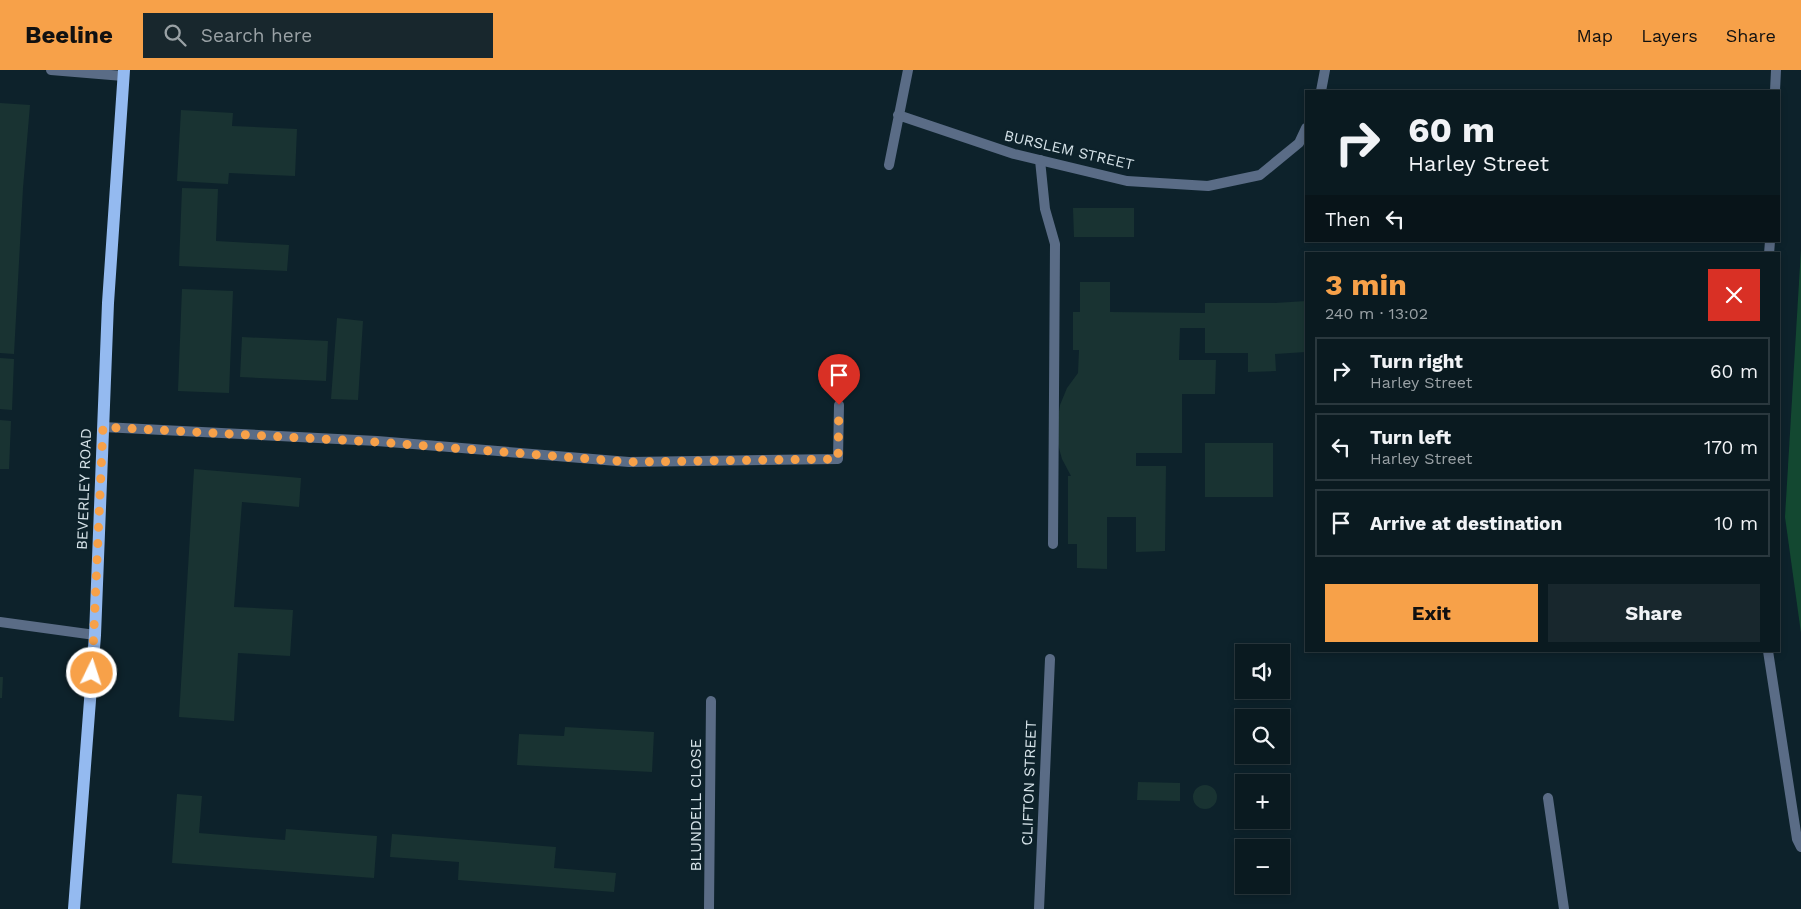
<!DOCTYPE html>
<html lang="en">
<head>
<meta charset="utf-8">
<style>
	:root { --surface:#0a1a20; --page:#18272d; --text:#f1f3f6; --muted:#99a1a5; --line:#2a383e; --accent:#f7a149 }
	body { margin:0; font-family:"Work Sans",sans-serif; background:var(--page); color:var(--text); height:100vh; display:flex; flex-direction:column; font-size:19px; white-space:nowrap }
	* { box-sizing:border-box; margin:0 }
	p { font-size:16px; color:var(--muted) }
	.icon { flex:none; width:28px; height:28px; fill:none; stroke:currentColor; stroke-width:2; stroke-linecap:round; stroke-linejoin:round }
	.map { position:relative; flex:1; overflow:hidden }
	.sheet { position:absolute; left:1305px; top:182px; width:475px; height:400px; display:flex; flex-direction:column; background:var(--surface); border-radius:0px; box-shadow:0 2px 8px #0003,0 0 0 1px var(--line) }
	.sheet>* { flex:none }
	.banner { position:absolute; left:1305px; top:20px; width:475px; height:152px; border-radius:0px; box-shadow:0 2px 8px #0003,0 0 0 1px var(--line); background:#0a1a20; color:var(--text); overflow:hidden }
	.controls { position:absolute; left:1235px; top:574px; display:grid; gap:10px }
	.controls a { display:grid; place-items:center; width:55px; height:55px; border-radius:0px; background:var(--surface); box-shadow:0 2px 8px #0003,0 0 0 1px var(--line); font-size:25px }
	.pin { position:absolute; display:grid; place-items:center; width:42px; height:42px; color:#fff; margin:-51px -21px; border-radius:50% 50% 50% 0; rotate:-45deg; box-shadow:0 0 5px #0007 }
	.pin .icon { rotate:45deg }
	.me { position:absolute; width:55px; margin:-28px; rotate:4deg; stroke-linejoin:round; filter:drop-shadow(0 0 4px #0008) }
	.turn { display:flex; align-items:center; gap:18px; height:105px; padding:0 20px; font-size:22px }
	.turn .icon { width:65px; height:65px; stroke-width:2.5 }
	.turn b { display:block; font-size:35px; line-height:42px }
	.then { display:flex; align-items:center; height:48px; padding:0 20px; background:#0003; gap:10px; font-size:19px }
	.round { display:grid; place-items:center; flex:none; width:52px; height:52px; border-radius:0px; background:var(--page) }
	.headline { display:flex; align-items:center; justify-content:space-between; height:85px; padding:0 20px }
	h1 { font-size:30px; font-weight:700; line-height:38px; color:var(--accent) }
	.button { display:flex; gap:10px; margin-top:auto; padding:10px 20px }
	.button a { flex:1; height:58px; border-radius:0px; background:var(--accent); color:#111; font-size:20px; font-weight:700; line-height:58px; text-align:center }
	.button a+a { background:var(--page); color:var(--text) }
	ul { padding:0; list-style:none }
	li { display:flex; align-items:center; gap:15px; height:68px; margin:0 10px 8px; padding:0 10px; border:2px solid var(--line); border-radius:0px }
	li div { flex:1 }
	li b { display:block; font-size:19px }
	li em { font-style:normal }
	header { display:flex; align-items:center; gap:30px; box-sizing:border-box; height:70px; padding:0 25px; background:var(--accent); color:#111 }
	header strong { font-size:24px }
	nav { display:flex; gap:28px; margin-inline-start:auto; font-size:18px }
	.search { width:350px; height:45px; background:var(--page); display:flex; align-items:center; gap:12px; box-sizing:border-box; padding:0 18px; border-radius:0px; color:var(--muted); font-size:19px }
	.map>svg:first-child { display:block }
</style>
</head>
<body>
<header>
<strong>Beeline</strong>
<div class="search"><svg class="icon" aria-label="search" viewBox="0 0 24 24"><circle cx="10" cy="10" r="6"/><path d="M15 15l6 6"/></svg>Search here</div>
<nav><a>Map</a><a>Layers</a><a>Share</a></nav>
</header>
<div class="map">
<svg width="1801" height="839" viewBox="0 0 1801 839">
	<rect width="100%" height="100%" fill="#0d222b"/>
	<path fill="#134831" d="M1801,179V563L1785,447Z"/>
	<path fill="#193332" d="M0,33L30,35L23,118L14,284L0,283Z
		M181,40L233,43L232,56L297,59L295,106L229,103L228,114L177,111Z
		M182,118L218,119L216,171L289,175L287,201L179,196Z
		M1073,138H1134V167H1074Z
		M1080,212H1110V242L1205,243V233H1275L1306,231V282L1275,284L1276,301L1248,302V283H1205V258H1180L1179,290H1216L1215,324H1182V383H1136V396H1166L1165,481L1136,482V447H1107V499L1077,498V474H1068V406H1071L1062,389L1057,371V353L1060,335L1067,318L1078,303L1079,280H1073V242H1080Z
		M182,219L233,221L229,323L178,321Z
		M337,248L363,251L358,330L331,329Z
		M242,267L328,271L326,311L240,307Z
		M0,288L14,289L12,340L0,339Z
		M0,350L11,351L9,399H0Z
		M1205,373H1273V427H1205Z
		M194,399L301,408L299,437L242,432L234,537L293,540L290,586L238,583L234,651L179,647Z
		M0,607H3L2,628H0Z
		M565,657L654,662L652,702L517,695L519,664L564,666Z
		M1138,712L1180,713V731L1137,730Z
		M1193 727a12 12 0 1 1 24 0a12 12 0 1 1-24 0Z
		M177,724L202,726L199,763L285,770L286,759L377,766L374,808L172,793Z
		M392,764L556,777L554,798L616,803L614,822L458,810L459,792L390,787Z"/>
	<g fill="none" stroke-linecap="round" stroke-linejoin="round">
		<path stroke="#5a6c86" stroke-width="10" d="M51,0L123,6
			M1040,90L1045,139L1055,174L1053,474
			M1548,728L1564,839"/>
		<path stroke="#5a6c86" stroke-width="10" d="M1321,21L1325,0
			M1775,21L1776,0
			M898,45L1014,84L1127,111L1208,116L1260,105L1299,73L1306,58
			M889,95L908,0
			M1769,184L1770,171
			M103,357L377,371L629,392L838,389L839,335
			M0,552L95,565
			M1768,581L1797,769L1801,777
			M709,839L711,631
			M1039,839L1050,589"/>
		<path stroke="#94baf0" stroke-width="12" d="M74,839L95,565L108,233L124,0"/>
	</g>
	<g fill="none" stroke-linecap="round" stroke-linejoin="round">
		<path stroke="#f7a149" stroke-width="9" stroke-dasharray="0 16.2" d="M92,603L103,357L377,372L629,392L838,389L839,335"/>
	</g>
	<g text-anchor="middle" stroke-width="4" stroke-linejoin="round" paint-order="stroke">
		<g font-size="15" fill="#d6e3e9" stroke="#0d222b">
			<text transform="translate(1069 80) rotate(13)" y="5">BURSLEM STREET</text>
			<text transform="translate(84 419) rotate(-88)" y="5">BEVERLEY ROAD</text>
			<text transform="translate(1029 713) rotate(-88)" y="5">CLIFTON STREET</text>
			<text transform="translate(696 735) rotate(-90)" y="5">BLUNDELL CLOSE</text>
		</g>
	</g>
</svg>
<div class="controls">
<a><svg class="icon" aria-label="sound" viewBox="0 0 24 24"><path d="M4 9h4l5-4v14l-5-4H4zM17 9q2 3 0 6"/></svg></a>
<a><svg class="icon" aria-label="search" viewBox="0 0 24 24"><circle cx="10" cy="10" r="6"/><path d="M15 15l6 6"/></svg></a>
<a>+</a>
<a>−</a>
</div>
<div class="pin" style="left:839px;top:335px;background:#d93025"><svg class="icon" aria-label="arrive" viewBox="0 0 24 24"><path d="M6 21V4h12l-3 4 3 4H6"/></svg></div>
<svg class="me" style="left:92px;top:603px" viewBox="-20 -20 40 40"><circle r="17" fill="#f7a149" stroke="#fff" stroke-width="3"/><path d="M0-11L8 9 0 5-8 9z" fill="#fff"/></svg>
<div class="banner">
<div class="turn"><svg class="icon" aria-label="right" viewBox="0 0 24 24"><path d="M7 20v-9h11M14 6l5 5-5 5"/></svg><div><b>60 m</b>Harley Street</div></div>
<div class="then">Then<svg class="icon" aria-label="left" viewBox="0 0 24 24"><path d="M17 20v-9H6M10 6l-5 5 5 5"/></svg></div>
</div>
<section class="sheet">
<div class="headline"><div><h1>3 min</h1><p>240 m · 13:02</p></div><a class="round" style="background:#d93025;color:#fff"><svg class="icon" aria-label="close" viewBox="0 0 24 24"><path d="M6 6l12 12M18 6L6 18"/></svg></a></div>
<ul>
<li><svg class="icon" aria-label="right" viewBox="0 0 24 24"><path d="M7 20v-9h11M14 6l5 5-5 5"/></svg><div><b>Turn right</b><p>Harley Street</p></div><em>60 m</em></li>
<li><svg class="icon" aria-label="left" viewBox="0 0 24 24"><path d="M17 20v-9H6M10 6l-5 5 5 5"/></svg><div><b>Turn left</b><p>Harley Street</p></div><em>170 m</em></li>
<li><svg class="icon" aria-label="arrive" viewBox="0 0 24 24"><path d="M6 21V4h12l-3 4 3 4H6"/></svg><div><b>Arrive at destination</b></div><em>10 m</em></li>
</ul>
<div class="button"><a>Exit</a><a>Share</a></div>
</section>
</div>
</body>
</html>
